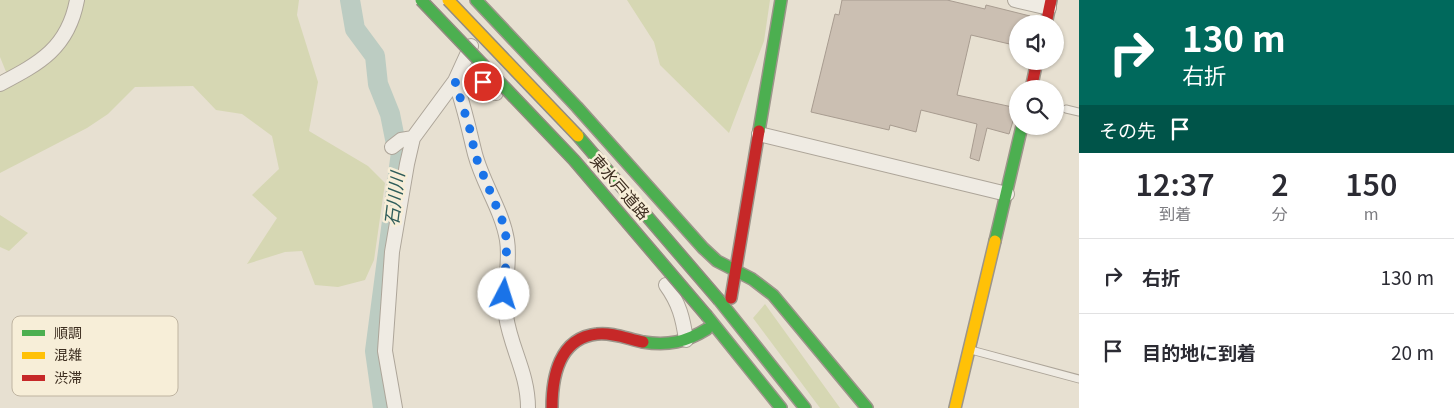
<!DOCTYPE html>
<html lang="ja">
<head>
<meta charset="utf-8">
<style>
	:root { --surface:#fff; --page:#f7f7f7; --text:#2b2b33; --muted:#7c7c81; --line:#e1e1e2 }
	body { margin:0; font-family:Georgia,"Noto Sans JP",serif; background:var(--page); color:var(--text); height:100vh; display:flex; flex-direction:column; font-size:19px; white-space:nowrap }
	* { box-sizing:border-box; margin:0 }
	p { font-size:16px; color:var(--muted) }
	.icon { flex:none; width:28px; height:28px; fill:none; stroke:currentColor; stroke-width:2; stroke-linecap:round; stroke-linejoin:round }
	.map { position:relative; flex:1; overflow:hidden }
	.details { display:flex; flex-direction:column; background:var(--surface); width:375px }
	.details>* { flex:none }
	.top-card { background:#00695c; color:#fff; overflow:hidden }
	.controls { position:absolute; left:1009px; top:15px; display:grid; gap:10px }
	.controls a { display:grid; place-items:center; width:55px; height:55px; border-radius:50%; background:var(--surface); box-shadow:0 1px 4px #0004; font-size:25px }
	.pin { position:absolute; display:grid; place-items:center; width:42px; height:42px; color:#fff; margin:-21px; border:2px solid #fff; border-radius:50%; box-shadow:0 1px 5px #0007 }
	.me { position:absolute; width:55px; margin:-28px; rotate:5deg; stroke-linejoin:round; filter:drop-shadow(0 0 4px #0008) }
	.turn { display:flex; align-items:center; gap:18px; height:105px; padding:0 20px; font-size:22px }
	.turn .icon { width:65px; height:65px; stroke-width:2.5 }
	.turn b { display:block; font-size:35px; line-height:42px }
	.then { display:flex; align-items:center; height:48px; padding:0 20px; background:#0003; gap:10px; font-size:19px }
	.eta { display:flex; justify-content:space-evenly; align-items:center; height:85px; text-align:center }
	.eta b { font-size:30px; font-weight:600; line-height:35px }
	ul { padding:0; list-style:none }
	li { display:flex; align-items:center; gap:15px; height:75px; padding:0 20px; border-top:1px solid var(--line) }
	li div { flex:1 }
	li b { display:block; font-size:19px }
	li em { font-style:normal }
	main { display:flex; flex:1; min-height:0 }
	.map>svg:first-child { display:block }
</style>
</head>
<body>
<main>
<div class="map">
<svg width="1079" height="408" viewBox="0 0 1079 408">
	<rect width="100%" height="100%" fill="#e7e0d1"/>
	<path fill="#d6d7b3" d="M0,0H299L297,15L318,82L309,131L368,166L385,183L374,260L365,280L338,287L315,285L302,251L285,252L247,264L277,218L252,195L279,169L272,136L242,114L216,110L193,86L135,87L108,114L87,128L0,173V91L11,84L0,57Z
		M627,0H770L764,41L729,133L660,65L654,42Z
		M0,215L28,233L9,251L0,247Z
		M765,304L840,408H820L753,318Z"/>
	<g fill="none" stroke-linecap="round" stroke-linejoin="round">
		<path stroke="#bcccc2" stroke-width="20" d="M350,0L355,29L375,56L378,84L390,114L395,139L401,152L375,351L383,408"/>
	</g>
	<path fill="#cbbfb2" stroke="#a89c90" d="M842,0H947L985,9L986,5L1030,16L1028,24H1018V46L971,35L957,95L1017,108L1009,134L987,128L979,161L970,158L977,124L921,110L916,132L890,125L889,130L811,112L835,14L839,15Z"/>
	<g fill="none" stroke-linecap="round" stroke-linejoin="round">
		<defs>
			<path id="lane" d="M1066,109L1079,112
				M971,350L1079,379"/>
			<path id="street" d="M1015,0L1049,8
				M457,77C473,79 485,81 496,93
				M455,81C464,105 469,130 475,154C483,184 502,210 507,240C511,265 502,291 506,316C511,349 528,373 528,408
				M0,84C40,63 68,48 77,0
				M759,134L1007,194
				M392,147L401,140L413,138
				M666,285C679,303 683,318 686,340
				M395,408L385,351L392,252L407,164L413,138L455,81L471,46"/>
			<path id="fast" d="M476,0L577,107L703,248L717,261L752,279L773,295L867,408
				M759,131L781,0
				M995,241L1022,126
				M719,300L805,408
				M707,316L781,408
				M643,342C668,346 686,342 707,329"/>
			<path id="slow" d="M955,408L995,241"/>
			<path id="jam" d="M1046,24L1051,0
				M1031,89L1037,61
				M731,298L759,131
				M552,408C552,377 559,338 597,334C612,332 628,339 643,342"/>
		</defs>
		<use href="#lane" stroke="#ada599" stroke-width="9"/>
		<use href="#street" stroke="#ada599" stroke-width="16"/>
		<use href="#fast" stroke="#9c958a" stroke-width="14"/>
		<use href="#slow" stroke="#9c958a" stroke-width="14"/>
		<use href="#jam" stroke="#9c958a" stroke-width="14"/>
		<use href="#lane" stroke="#efebe3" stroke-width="7"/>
		<use href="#street" stroke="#efebe3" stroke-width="14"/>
		<use href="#fast" stroke="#4caf50" stroke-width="11"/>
		<use href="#slow" stroke="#ffc107" stroke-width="11"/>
		<use href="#jam" stroke="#c62828" stroke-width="11"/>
		<defs>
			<path id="fast-bridge" d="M421,0L574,160L707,316
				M578,136L719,300"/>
			<path id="slow-bridge" d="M448,0L578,136"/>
		</defs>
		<use href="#fast-bridge" stroke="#928b80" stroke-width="14" stroke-linecap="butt"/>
		<use href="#slow-bridge" stroke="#928b80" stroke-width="14" stroke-linecap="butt"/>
		<use href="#fast-bridge" stroke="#4caf50" stroke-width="11"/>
		<use href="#slow-bridge" stroke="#ffc107" stroke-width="11"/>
	</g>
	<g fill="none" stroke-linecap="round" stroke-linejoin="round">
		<path stroke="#1a73e8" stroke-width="9" stroke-dasharray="0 16.2" d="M483,82L457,77L455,81L471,133L475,155L502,220L507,241L504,294"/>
	</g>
	<g text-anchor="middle" stroke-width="5" stroke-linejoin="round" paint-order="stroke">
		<g font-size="16" fill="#3d2e20" stroke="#f7eed8">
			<text transform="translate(620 187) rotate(49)" y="6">東水戸道路</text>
		</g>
		<g font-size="18" font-style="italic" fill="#2f5d5a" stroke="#f7eed8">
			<text transform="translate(395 199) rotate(-83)" y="6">石川川</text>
		</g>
	</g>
	<rect x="12" y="316" width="166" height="80" rx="8" fill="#f7eed8" stroke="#bfb4a1" stroke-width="1"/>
	<rect x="22" y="330" width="23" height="6" fill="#4caf50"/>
	<rect x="22" y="352" width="23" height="7" fill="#ffc107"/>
	<rect x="22" y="375" width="23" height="6" fill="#c62828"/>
	<g font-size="14" fill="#3d2e20">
		<text x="54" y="338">順調</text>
		<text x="54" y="360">混雑</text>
		<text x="54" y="383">渋滞</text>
	</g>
</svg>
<div class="controls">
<a><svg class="icon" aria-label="sound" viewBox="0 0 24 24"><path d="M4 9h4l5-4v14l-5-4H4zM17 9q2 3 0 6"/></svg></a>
<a><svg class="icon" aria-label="search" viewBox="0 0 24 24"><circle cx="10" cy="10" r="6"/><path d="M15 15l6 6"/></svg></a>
</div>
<div class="pin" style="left:483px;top:82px;background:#d93025"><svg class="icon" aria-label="arrive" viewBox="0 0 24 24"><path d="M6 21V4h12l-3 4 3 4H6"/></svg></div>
<svg class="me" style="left:504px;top:294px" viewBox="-20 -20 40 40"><circle r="19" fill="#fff"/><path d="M0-13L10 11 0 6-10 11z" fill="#1a73e8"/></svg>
</div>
<section class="details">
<div class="top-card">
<div class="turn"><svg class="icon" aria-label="right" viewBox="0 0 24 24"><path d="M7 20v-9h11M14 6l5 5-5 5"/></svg><div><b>130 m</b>右折</div></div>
<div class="then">その先<svg class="icon" aria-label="arrive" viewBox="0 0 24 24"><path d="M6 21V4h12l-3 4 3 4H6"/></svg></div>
</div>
<div class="eta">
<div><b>12:37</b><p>到着</p></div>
<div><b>2</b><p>分</p></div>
<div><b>150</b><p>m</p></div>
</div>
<ul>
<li><svg class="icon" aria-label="right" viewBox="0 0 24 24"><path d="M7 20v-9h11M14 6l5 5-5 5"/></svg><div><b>右折</b></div><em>130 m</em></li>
<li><svg class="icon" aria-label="arrive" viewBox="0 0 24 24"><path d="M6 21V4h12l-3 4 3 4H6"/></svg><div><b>目的地に到着</b></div><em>20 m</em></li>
</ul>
</section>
</main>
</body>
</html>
